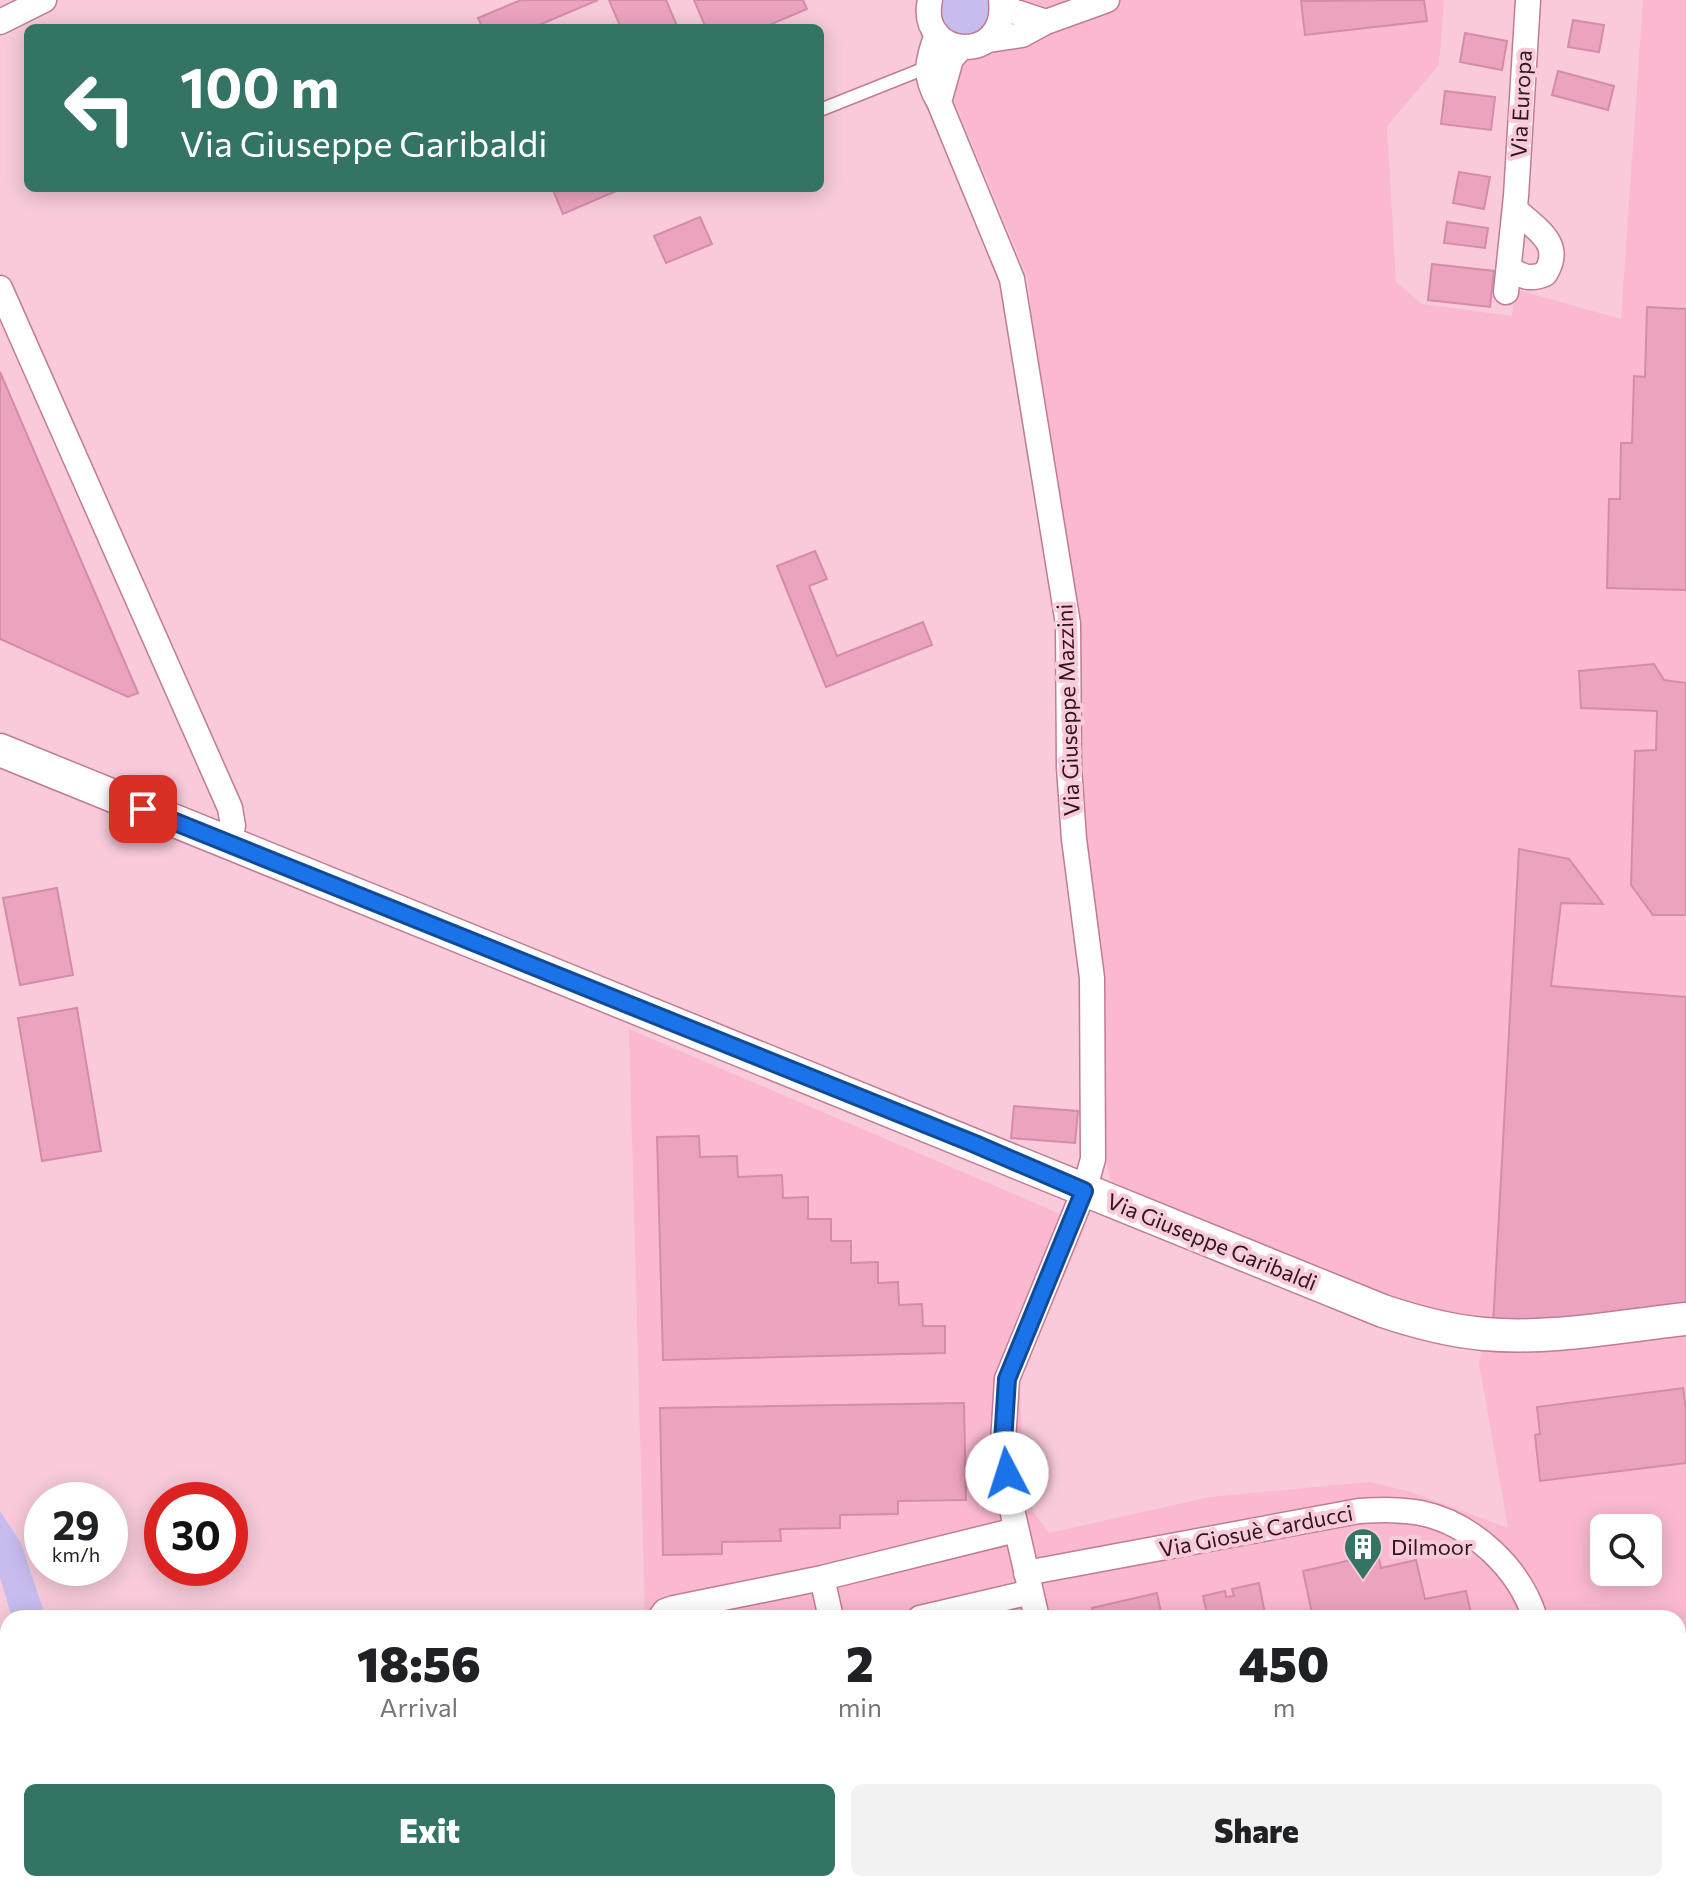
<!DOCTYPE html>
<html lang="en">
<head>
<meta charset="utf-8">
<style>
	:root { --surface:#fff; --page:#f2f2f2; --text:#202124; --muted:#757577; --accent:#337465 }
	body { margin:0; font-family:Commissioner,sans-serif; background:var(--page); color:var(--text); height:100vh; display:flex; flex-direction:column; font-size:30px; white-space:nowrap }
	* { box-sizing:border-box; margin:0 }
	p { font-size:26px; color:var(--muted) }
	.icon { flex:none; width:44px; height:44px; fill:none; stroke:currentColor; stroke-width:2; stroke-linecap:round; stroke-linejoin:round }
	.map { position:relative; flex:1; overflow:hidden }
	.side { position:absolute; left:0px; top:1610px; width:1686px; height:282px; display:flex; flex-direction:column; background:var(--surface); border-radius:24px 24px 0 0; box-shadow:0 4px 20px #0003 }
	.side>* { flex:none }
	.hud { position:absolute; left:24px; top:24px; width:800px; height:168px; border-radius:12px; box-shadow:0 4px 20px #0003; background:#337465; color:#fff; overflow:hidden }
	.buttons { position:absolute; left:1590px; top:1514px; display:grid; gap:16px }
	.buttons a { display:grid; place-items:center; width:72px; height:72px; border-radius:12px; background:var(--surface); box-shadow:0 4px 20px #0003; font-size:40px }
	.speed { position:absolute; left:24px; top:1482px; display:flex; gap:16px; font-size:40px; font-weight:700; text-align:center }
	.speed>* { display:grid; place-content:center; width:104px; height:104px; border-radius:50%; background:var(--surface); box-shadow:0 4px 20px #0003; line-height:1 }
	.speed small { font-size:20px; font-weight:400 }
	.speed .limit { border:12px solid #d22; background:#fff; color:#111 }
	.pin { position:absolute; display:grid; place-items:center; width:68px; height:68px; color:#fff; margin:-34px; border-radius:16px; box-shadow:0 4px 12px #0006 }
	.me { position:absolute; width:88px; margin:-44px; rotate:355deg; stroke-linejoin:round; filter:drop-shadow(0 0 6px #0008) }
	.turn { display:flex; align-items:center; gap:28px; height:168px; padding:0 24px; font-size:36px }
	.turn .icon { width:104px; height:104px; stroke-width:2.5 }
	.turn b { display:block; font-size:56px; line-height:68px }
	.eta { display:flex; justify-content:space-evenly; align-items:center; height:136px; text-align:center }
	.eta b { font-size:48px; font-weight:800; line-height:56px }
	.button { display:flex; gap:16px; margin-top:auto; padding:16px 24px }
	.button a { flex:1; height:92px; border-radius:12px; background:var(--accent); color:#fff; font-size:32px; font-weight:800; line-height:92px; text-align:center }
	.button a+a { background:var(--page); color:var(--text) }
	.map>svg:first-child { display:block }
</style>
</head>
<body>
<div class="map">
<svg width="1686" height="1891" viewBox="0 0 1686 1891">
	<rect width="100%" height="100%" fill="#f8cada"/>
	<path fill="#fbb9d1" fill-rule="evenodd" d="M917,0H1444L1439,65L1387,126L1396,282L1422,304L1512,316L1514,289L1621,319L1643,0H1686V1891H663L662,1884H1678V1618H645L629,1029L1086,1225L1020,1381L1024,1499L1049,1533L1210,1497L1369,1482L1408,1491L1508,1528L1479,1363L1489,1320L1433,1318L1275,1254L1110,1180L1101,1133L1028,278L944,77ZM1604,1528H1648V1572H1604Z"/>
	<path fill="#c8bcef" d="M945,0H986L989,5L987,23L974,34L958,35C945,26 937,16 945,0Z
		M0,1511L21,1543L46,1618H12L0,1577Z"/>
	<path fill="#eca3bf" stroke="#d48ca8" stroke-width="2" d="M521,0H598L532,28H483L478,18Z
		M609,0H666L678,28H621Z
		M694,0H803L807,9L762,28H706Z
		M1424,0L1427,21L1305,35L1301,1Z
		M1573,20L1604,25L1599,52L1568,47Z
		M1465,33L1507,41L1502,70L1460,62Z
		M1558,71L1614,86L1608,110L1552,95Z
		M1445,91L1495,97L1491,130L1441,124Z
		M1459,172L1490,177L1484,209L1453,203Z
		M552,188H623L563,214Z
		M700,217L712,244L666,263L654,236Z
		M1447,222L1488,228L1485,248L1444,243Z
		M1432,264L1494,271L1490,307L1428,300Z
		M1647,307L1686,309V590L1607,588L1609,499H1620L1621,443H1632L1634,376L1645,377Z
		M0,372L138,693L128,697L0,639Z
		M815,551L827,579L809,586L837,656L923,622L932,645L826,687L777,566Z
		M1654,664L1664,680L1686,683V915H1653L1631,885L1635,751L1656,750L1657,711L1581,708L1579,671Z
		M1519,849L1569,859L1603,904L1561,903L1551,986L1686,997V1308L1493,1325Z
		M57,888L73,975L20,985L3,898Z
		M77,1008L101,1151L42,1161L18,1018Z
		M1014,1106L1078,1111L1075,1143L1011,1138Z
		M699,1136L700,1157L737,1156L738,1177L782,1175L783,1198L808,1197V1219H831V1241H851V1263L878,1262V1283L898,1282L899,1305L922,1304L923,1326H945V1353L663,1360L657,1137Z
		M1683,1388L1686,1409V1463L1540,1481L1535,1435L1540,1434L1537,1407Z
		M964,1403L966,1500L898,1501V1514L840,1515V1528L780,1529L781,1541L722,1542V1554L663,1555L660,1408Z
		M1378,1554L1381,1568L1416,1560L1425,1599L1466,1591L1472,1618H1313L1303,1571Z
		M1259,1583L1265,1614L1245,1618H1208L1203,1596L1225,1591L1226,1597L1234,1596L1232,1589Z
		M1157,1593L1162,1618H1094L1092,1608Z
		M1678,1715L1686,1721V1803H1678Z
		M687,1884H848L849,1891H689Z
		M910,1884H1042L1043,1886L1024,1891H912Z
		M1154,1884H1213L1182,1891H1156Z
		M1452,1884H1558L1529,1891H1454Z"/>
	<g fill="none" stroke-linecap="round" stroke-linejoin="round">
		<defs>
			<path id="lane" d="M820,110L928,67"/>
			<path id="street" d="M930,0C917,59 1009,66 1001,0
				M0,22L44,0
				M1046,22L1107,0
				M937,34C927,63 923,75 939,102L951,59L961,48
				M989,40L1022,35L1046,22L1013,11L1002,2
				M939,102L1012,279L1068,624L1069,767L1074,839L1092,978L1093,1159L1084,1191L1007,1379L1003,1442L1011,1505L1037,1618
				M1509,268C1522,277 1530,280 1545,274C1565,243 1535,229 1515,209
				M0,288L230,808L233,826L228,844
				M1506,292L1516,196L1528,0
				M1026,1573L1359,1511C1380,1510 1400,1509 1421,1513C1473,1524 1520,1569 1535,1618
				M822,1578L831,1618
				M660,1618L665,1611L674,1608L822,1578L1016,1530
				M920,1618L1031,1592
				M1099,1884L1100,1891
				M1614,1884L1616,1891
				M1252,1891L1286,1884"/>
			<path id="secondary" d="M0,750L1383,1311C1416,1322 1449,1331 1484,1334C1551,1340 1620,1326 1686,1319"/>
		</defs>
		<use href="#lane" stroke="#c17b96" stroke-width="15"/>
		<use href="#street" stroke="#c17b96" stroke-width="27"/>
		<use href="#secondary" stroke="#c17b96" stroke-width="35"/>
		<use href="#lane" stroke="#fff" stroke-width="12"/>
		<use href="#street" stroke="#fff" stroke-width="24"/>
		<use href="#secondary" stroke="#fff" stroke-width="32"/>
	</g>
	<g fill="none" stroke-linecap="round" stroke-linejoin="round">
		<defs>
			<path id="route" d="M143,809L975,1144L1084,1191L1007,1379L1003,1442L1007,1473"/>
		</defs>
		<use href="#route" stroke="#114b97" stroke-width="20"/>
		<use href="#route" stroke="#1a73e8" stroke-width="14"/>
	</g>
	<defs>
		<symbol id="building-pin" viewBox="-11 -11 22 30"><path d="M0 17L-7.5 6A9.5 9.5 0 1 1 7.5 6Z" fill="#337465" stroke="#f8cada"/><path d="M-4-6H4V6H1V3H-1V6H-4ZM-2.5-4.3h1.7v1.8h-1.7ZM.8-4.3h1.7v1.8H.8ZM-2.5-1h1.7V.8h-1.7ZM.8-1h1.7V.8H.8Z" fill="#fff"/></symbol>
	</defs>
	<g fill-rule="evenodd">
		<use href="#building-pin" x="1341" y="1525" width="44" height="60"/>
	</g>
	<g text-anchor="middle" stroke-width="8" stroke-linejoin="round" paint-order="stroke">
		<g font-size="22" fill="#311621" stroke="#f8cada">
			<text transform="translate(1521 104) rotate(-87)" y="8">Via Europa</text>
			<text transform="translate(1068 710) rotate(-92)" y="8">Via Giuseppe Mazzini</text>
			<text transform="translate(1212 1242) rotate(22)" y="8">Via Giuseppe Garibaldi</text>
			<text transform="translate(1256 1531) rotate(-11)" y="8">Via Giosuè Carducci</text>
		</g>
		<g font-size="22" fill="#311621" stroke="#f8cada" text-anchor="start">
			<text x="1391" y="1555">Dilmoor</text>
		</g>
	</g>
</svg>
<div class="buttons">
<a><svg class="icon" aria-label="search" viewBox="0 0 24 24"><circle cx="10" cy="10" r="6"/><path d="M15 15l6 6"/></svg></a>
</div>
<div class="speed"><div>29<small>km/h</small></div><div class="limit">30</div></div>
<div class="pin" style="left:143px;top:809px;background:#d93025"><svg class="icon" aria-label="arrive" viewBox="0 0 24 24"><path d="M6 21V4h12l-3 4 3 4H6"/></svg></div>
<svg class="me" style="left:1007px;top:1473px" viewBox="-20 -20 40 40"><circle r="19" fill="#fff"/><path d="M0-13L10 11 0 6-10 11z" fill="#1a73e8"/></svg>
<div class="hud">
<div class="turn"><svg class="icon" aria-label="left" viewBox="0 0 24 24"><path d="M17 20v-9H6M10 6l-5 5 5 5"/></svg><div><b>100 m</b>Via Giuseppe Garibaldi</div></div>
</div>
<section class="side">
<div class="eta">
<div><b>18:56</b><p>Arrival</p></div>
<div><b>2</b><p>min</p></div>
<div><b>450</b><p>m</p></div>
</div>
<div class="button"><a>Exit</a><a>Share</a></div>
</section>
</div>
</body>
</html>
